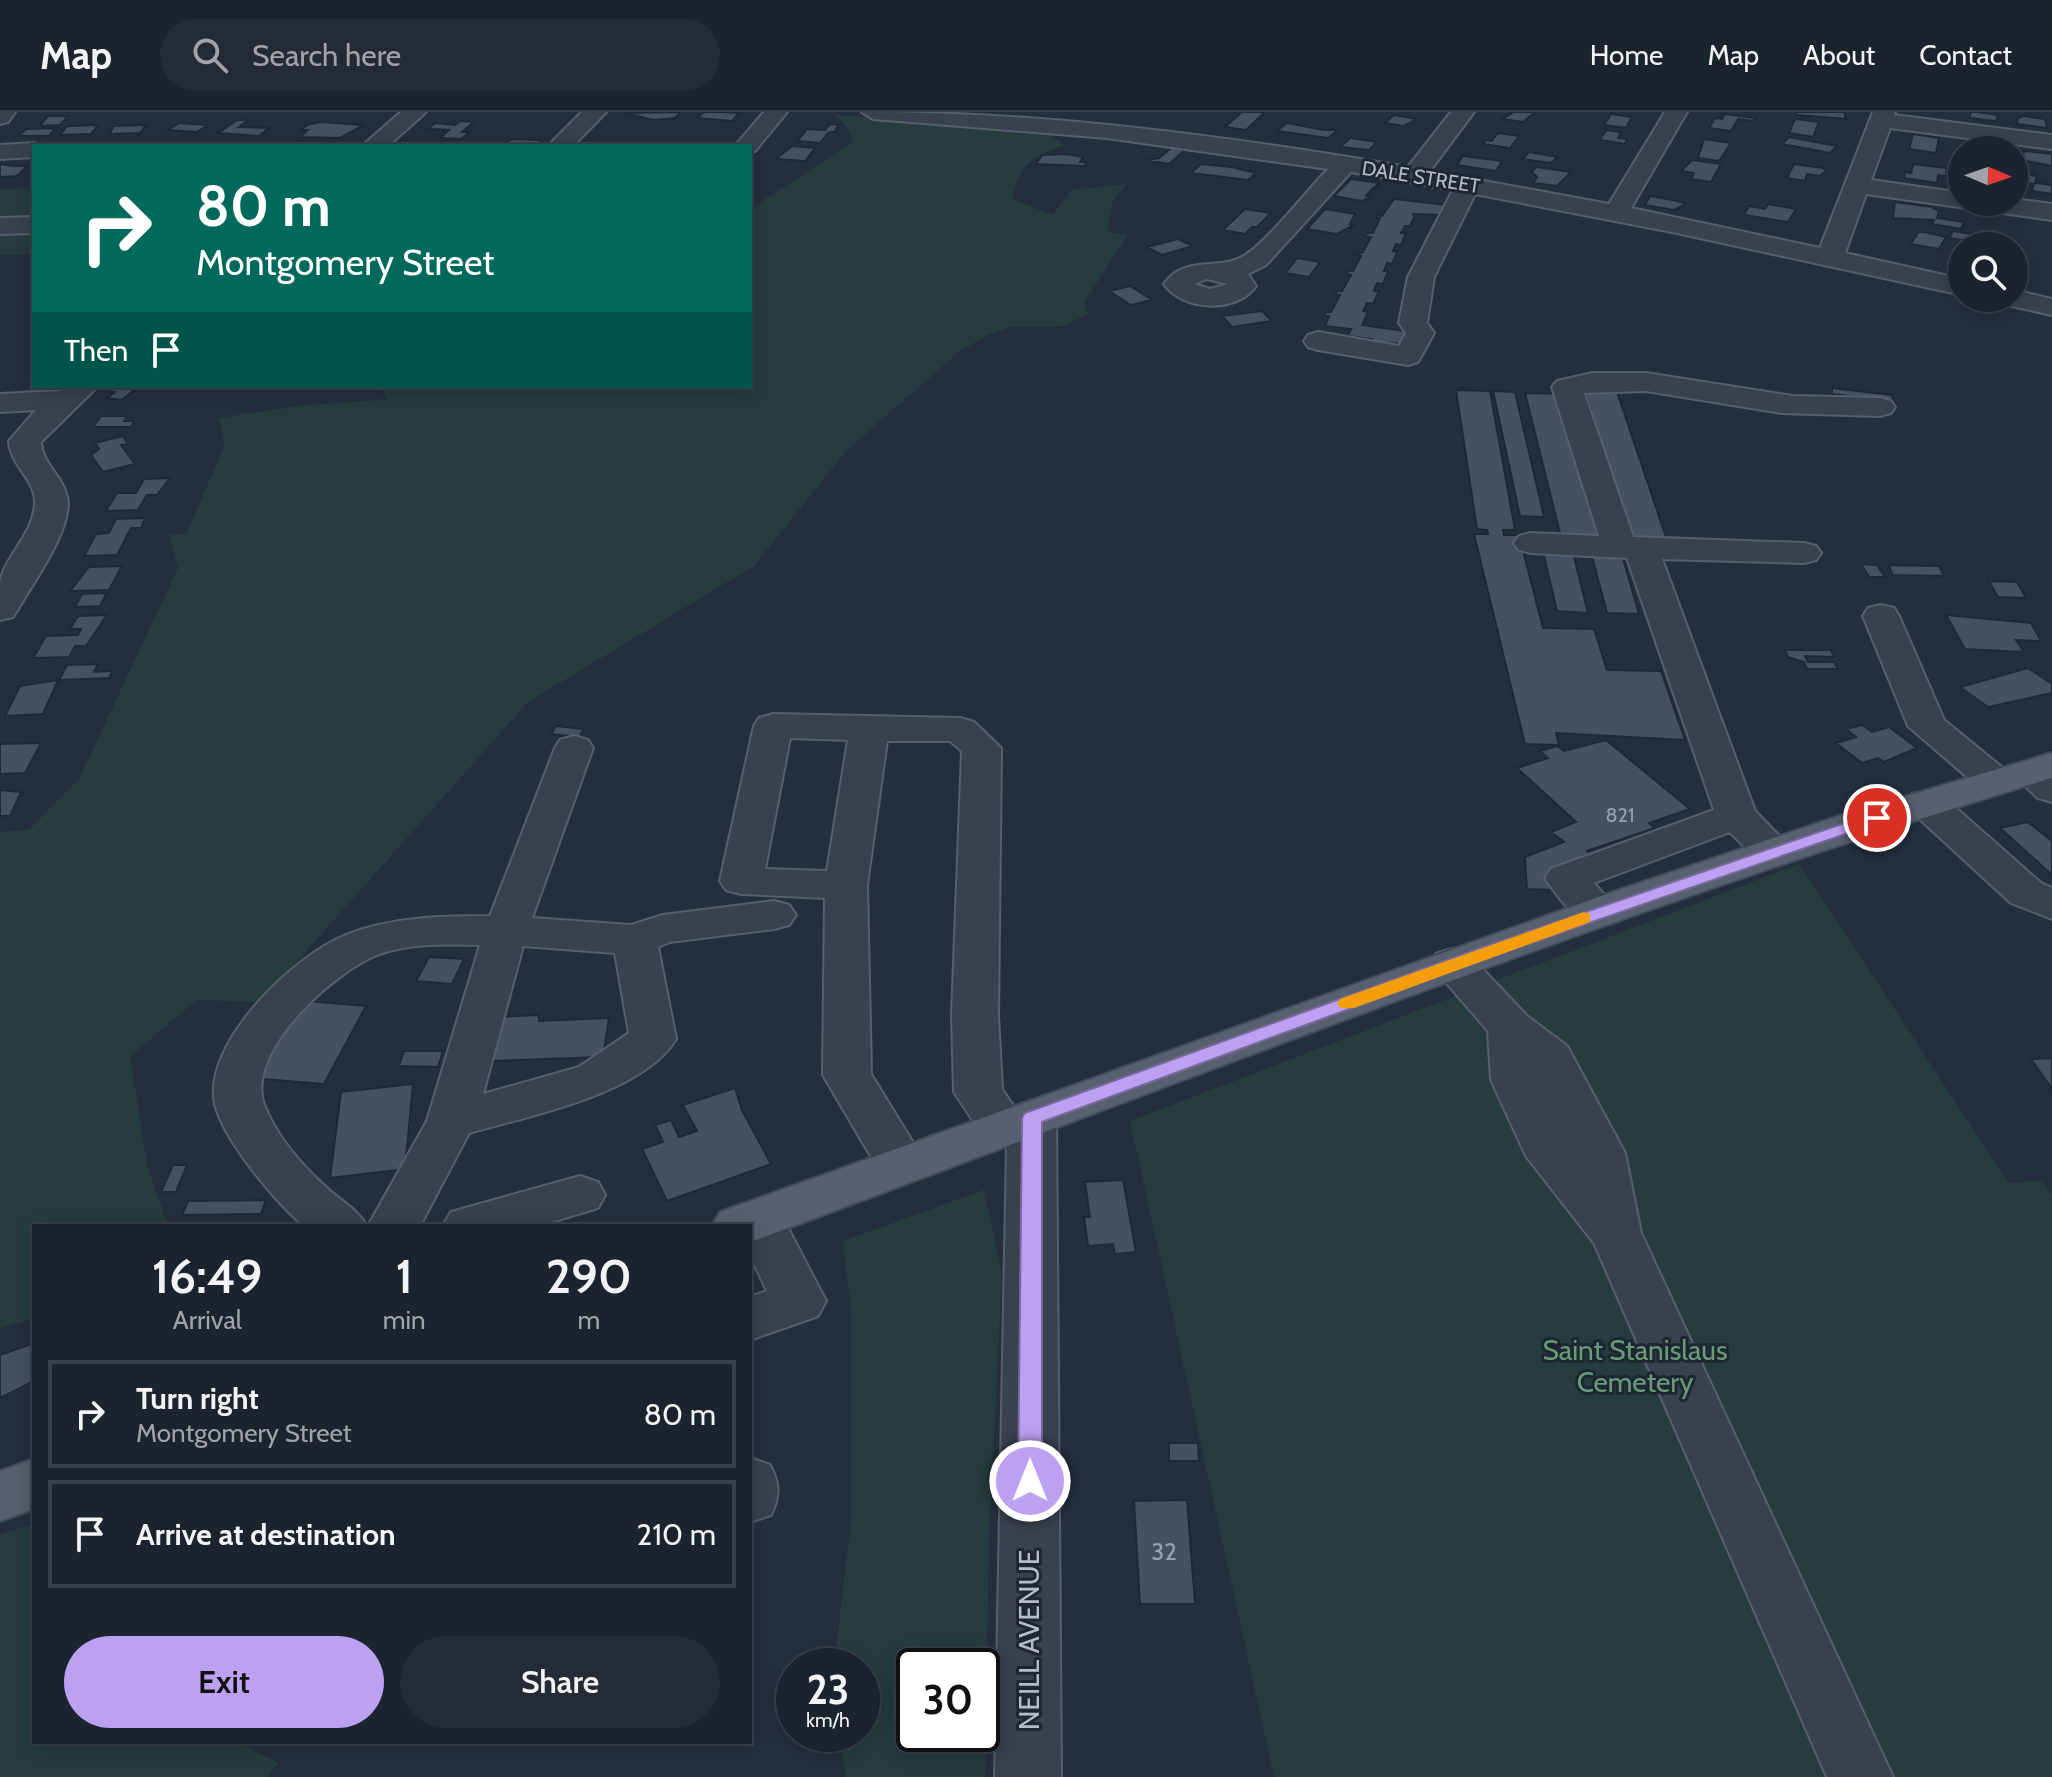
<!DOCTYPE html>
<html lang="en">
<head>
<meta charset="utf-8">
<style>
	:root { --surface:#1b232e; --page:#242b36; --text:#f1f3f6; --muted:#a0a4aa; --line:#39404a; --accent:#bca0f2 }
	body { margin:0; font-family:Cabin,sans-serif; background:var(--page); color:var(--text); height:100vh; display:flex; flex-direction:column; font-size:30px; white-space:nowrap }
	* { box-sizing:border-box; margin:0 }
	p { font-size:26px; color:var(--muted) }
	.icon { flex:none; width:44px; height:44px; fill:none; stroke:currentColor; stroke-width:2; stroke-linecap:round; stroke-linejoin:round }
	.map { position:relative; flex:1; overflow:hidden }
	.drawer { position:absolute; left:32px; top:1112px; width:720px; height:520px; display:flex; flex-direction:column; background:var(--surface); border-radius:0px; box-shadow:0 4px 20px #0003,0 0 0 2px var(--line) }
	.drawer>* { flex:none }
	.top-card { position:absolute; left:32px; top:32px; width:720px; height:244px; border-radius:0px; box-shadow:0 4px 20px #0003,0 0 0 2px var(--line); background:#00695c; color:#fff; overflow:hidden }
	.needle { width:52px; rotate:92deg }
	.buttons { position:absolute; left:1948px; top:24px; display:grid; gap:16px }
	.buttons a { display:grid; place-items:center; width:80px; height:80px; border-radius:50%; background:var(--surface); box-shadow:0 4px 20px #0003,0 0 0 2px var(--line); font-size:40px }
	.speed { position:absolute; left:776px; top:1536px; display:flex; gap:16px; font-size:40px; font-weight:700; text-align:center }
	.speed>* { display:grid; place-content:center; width:104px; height:104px; border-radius:50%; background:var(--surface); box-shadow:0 4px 20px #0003,0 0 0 2px var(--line); line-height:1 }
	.speed small { font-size:20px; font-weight:400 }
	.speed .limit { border:4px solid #111; border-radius:12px; background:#fff; color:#111 }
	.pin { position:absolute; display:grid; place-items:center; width:68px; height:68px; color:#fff; margin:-34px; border:4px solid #fff; border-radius:50%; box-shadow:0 2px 8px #0007 }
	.me { position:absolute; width:88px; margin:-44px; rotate:0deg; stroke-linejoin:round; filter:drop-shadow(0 0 6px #0008) }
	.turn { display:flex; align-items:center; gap:28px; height:168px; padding:0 32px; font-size:36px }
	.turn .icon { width:104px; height:104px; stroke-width:2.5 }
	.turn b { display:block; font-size:56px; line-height:68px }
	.then { display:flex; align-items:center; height:76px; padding:0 32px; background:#0003; gap:16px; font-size:30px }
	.eta { display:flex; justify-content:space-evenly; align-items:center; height:136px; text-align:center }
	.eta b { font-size:48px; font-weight:600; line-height:56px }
	.cta { display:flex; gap:16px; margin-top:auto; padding:16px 32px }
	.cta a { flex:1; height:92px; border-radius:48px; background:var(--accent); color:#111; font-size:32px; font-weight:600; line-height:92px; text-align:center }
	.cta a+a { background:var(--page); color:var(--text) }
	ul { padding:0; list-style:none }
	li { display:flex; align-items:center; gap:24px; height:108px; margin:0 16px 12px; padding:0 16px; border:4px solid var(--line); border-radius:0px }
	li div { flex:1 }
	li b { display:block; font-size:30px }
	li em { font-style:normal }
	header { display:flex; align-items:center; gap:48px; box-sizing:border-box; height:112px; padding:0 40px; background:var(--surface); border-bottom:2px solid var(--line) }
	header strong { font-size:38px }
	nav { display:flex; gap:44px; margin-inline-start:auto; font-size:28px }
	.search { width:560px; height:72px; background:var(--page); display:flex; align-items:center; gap:20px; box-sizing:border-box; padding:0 28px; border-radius:44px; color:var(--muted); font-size:30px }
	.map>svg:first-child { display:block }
</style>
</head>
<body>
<header>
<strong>Map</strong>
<div class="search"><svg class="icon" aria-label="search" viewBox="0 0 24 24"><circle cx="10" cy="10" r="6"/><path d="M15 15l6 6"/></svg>Search here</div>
<nav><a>Home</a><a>Map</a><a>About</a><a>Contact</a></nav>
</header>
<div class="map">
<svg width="2052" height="1665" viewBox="0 0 2052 1665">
	<rect width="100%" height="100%" fill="#242f3e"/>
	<path fill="#263c3f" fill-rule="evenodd" d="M835,3L1047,20L1064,33C1030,47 1020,51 1012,87L1053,103L1071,78L1126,72L1112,91L1107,120L1128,123L1085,189L1087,202L1065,214L1011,215L985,224L958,241L847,338L754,454L528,590L261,890L197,888L130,944L147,1052L168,1114H34V1206L0,1216V720L29,718L79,667L178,456L169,422H186L225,333L219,306L296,294L388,287L378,274H750V97L853,30L849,18Z
		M34,76V108L0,109V77Z
		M34,119V142L0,143V121Z
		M1799,752L2009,1071L2042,1069L2052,1083V1665H1274L1130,1009Z
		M984,1078L1002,1162L989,1429L985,1665H845L840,1622H862V1554H834L851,1409V1200L843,1129ZM914,1554H982V1622H914Z
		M34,1411V1630H237L278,1651L268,1665H0V1423Z"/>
	<path fill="#455162" stroke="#1f2835" stroke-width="2" d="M681,0L675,6L654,8L624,1Z
		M704,0H723L739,1L732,9L697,6Z
		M1242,0H1265L1246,18L1225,15Z
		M1514,0H1535L1523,10L1502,7Z
		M1796,0H1844L1846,7L1797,3Z
		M1971,0H1977L1998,3L1996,9L1969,6Z
		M1611,2L1632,5L1626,16L1604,13Z
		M1725,2L1755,6L1753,9L1738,7L1731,19L1709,16L1715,6L1722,7Z
		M1394,3L1417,7L1404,14L1385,11Z
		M48,4H68L60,13L40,14Z
		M2024,4L2045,7L2047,16L2017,12L2018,6Z
		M1795,7L1819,10L1813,25L1789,21Z
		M237,8H248L239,15L269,16L259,24L218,21Z
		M460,9L474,10L462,20H470L461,27L440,26L449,18L428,17L435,11L455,13Z
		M320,10L363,13L340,26L300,25L308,18H301L307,13Z
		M179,11L208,13L197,20L168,18Z
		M1287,11L1324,18H1338L1328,26L1277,19Z
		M830,12L839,13L835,19H838L828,21L820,31L797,29L807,17L825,18Z
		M98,13L91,22L60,23L67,14Z
		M146,13L140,21L109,22L114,14Z
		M56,16L49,24H19L26,17Z
		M1606,18L1621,20L1618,26L1627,27L1625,32L1600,28Z
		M1498,21L1519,24L1510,36L1483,32L1486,28L1492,29Z
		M1913,22L1939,26L1936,41L1909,37Z
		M1789,25L1837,34L1830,41L1782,32Z
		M1350,26L1377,30L1369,38L1340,35Z
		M512,27L538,28L543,30L539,34H505L508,31H504Z
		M1704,27L1731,31L1719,49L1698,46Z
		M1978,28L2002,31V38L1977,35Z
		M792,34L815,36L805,49L776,47Z
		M1171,36L1185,38L1169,52L1147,48L1159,46Z
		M2024,39L2052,42V54L2022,48Z
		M1529,40L1557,45L1551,51L1523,47Z
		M1067,42L1083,45L1080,50H1086L1085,54L1036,52L1042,43Z
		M1463,44L1502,49L1496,59L1457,53Z
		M1692,48L1721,52L1711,70L1691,67L1694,61L1681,59Z
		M0,52L13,54H27L17,64L0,65Z
		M1201,52L1231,55L1256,61L1248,68L1191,61Z
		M1794,52L1823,56L1826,59L1820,64L1807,62L1805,69L1787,66Z
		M1913,52L1947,56L1946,64L1938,63L1937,71L1904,66L1905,60L1911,61Z
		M1536,55L1571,60L1557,74L1533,71L1537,65L1532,60Z
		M2014,60L2037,64L2035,71L2052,73V82L2032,79L2034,72L2014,69Z
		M1351,67L1379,71L1376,74H1381L1373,76L1366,84L1371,85L1362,89L1334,84Z
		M1650,84L1678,89L1686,92L1674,98L1645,93Z
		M1394,87L1447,93L1443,103L1412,102L1415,103L1410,114H1405L1401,121H1406L1401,133L1396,132L1393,139L1397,140L1392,152L1387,151L1384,159H1388L1383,172L1377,171L1374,179H1379L1373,192L1367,191L1363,199L1368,200L1362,213L1412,220L1407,232L1370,230L1372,227L1348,224L1351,217L1325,214L1329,204H1324L1326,200H1331L1340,183L1335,182L1337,179H1342L1351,163L1346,162L1348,159H1353L1361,144L1356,143L1363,140L1371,125L1365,124L1367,121H1373L1380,106H1376L1377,103L1382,104Z
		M1895,90L1931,95L1939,99L1937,106L1964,110L1961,117L1932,112L1934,108L1893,106Z
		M1768,92L1796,97L1788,110L1744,103L1749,94L1765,97Z
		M1245,97L1271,101L1257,115H1252L1245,122L1223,118Z
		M1325,97L1355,102L1350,112L1354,113L1337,122L1307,117Z
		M1953,119L1971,122L1968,129L1949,126Z
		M1918,120H1924L1946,125L1939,137L1911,132Z
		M1178,127L1193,134L1162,143L1147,135Z
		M1297,146L1320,150L1309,165L1286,161Z
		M1130,174L1152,188L1131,193L1109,179Z
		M1262,199L1272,209L1232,215L1222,204Z
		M109,274H139L122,288L107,286L115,280L103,278Z
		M1832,276L1892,283L1893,289L1832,282Z
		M1456,278L1490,279L1515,418H1503L1504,423H1519L1543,516L1594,517L1607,558L1661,559L1685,628L1556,621L1559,633L1525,632L1474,422H1488L1487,418L1477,417Z
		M1493,279L1515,280L1544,405L1520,404Z
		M1585,279L1617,280L1667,428L1631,427Z
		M1525,281L1563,282L1604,426L1561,425Z
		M101,304H127L124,309H134L131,315H93Z
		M123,324L128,332L121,333L135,352L103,360L91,343L99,337L95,331Z
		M170,366L157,383H147L138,398L106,399L117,381H136L144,367Z
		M145,406L141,416H131L117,443L84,444L96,422L109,421L116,407Z
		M1543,440L1573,441L1588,501L1557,499Z
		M1591,441L1622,443L1639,502L1607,501Z
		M1861,452L1877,453L1885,465H1869Z
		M1888,453L1939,454L1944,464L1893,463Z
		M122,454L109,478L70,479L89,455Z
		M1989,469L2017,470L2026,486L1998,485Z
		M107,481L100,494L75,495L82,482Z
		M107,503L86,534H75L69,545L33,546L46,524L78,523L81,517H70L78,504Z
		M1946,503L2031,511L2041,529L2016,528L2024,540L1965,537Z
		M1785,538H1831L1834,545L1805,544L1808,550H1834L1838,557H1807L1804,550L1788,545Z
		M98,552L94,560L113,559L109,566L59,568L67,553Z
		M2028,556L2052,572V581L1988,595L1960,575Z
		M58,568L43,602L5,604L20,574Z
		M1862,613L1872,620L1889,615L1917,636L1884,650L1878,646L1862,651L1836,631L1856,625L1846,617Z
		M556,614L584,617L579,625L551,622Z
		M1606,628L1690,697L1649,711L1655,716L1587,739L1594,745L1554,778L1527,777L1525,745L1564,730L1551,720L1576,710L1517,656L1548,646L1540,639L1557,634L1564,639Z
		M41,631L25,661L0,662V632Z
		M0,678L21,680L10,704H0Z
		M2028,710L2052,729V763L2000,716Z
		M429,845L464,847L452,872L416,869Z
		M295,888L366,894L324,972L250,966Z
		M539,903V909L609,906L603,945L488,949L497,905Z
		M404,939H443L438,955L399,954Z
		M2052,946V977L2031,947Z
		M413,972L405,1057L330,1066L341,980Z
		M735,976L742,998L771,1052L667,1089L642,1037L663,1030L655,1013L671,1008L679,1025L697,1019L683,993Z
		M173,1053H187L176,1080H161Z
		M1123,1068L1136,1140L1115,1142L1113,1132L1088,1134L1084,1105H1090L1085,1070Z
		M266,1088L261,1102L182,1103L188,1089Z
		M34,1231V1269L0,1286V1243Z
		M1169,1331H1198L1199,1349H1169Z
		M1187,1388L1195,1492H1140L1134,1389Z"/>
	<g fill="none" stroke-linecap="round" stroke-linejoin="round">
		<defs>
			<path id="minor" d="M0,0H15L8,10L0,12Z
				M401,0H426L388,34H362Z
				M582,0H606L573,34H548Z
				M764,0H787L755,39L750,40V34H735Z
				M862,0C1046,0 1227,24 1408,55L1451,0H1474L1430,59L1609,92L1665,0H1687L1631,96L1820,136L1873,0H1895L1894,3L2052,23V37L1890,16L1871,68L1962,81V90L2014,87L2052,92V108L1866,82L1845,141L1962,167V183L1672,120L1475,82L1434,165L1427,211L1434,221L1418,250L1408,253L1318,238L1308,235L1304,229L1308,223L1318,220L1399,234L1406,221L1399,211L1408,165L1453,78L1351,60L1266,153L1248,162L1256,174C1236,202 1183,199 1164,172C1186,141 1220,161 1247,142C1273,123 1305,81 1328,57L1107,26L873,7ZM1207,167L1228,172L1210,177L1194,172Z
				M34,31L43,34H34V45L0,47V33Z
				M34,105V121L0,122V106Z
				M2014,178L2052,187V203L2002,192L1998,186H2014Z
				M1593,261H1646L1793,284L1880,286L1891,289L1895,295L1891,301L1880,304L1781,301L1646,279L1584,281L1633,425L1804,431L1816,434L1821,441L1816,448L1804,451L1662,447L1755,699L1795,740L1789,749C1760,756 1749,739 1730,720L1594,771L1620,801L1613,811C1581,819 1562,791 1545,766L1551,757L1714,698L1627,446L1531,441L1519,438L1514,431L1519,424L1531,421L1599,424L1552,275L1557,269Z
				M65,274H98L41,330C42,352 63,364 67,385C74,415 33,471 18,497L13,505L0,508C0,496 0,482 0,470C5,444 34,422 35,391C36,368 10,353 9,329L36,298L0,300V282L59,279Z
				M1881,493L1894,496L1899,504L1944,608L2010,662L2016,670L2010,678L1996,682L1982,678L1908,614L1863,504L1868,496Z
				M773,602L960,606L974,610L1001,636L998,904L1002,977L1014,995L1032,988L1049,994L1056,1006L1061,1665H995L1007,1034L987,1030L954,980L952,904L962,639L950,629H887L867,773L871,962L926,1052L919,1065L901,1070L883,1065L823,963L825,786L741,782L726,778L720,769L754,614L759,606ZM790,626L848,628L827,759L765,757Z
				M574,624L588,628L593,636L532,806L631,813L663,803L774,789L789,793L796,803L789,813L774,817L670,830L658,835L676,927C643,982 528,1004 469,1021L420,1114H368L427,1009L480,833C447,832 408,831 377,843C334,860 242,941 265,995C278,1026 303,1055 328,1077C342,1090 357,1097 367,1114H304C276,1091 223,1027 215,992C202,931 295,843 346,823C391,805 442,804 490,804L555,636L560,628ZM523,834L615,841L629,921L579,955L483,982Z
				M2030,648L2052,658V690L2038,686L2010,660L2016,652Z
				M1926,679L1940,682L2041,771L2052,776V807L2011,791L1912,700L1906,691L1912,682Z
				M1452,837L1468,842L1527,904L1567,934L1625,1041L1641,1121L1893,1665H1827L1594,1131L1526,1044L1491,968L1488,919L1430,852L1436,842Z
				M580,1064L598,1070L605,1083L598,1096L538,1114H443L451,1100Z
				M758,1088L776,1093L826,1189L818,1204L750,1228V1185L767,1179L750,1143V1114H736L732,1107L740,1093Z
				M750,1346L770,1353C780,1373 780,1383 771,1403L750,1410Z"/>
			<path id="major" d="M2052,641V666C1613,799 1186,969 756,1128L750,1130V1114H712L720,1100L1610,781L1839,704Z
				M34,1347V1397L0,1409V1359Z"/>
		</defs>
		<use href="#minor" stroke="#565f6c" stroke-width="4"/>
		<use href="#major" stroke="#414a57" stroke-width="4"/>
		<use href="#minor" fill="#38414e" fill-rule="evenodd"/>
		<use href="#major" fill="#56606e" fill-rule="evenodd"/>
	</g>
	<path fill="#bca0f2" stroke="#7a689d" stroke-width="2" d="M1877,700L1886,706L1883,709L1488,846L1042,1010V1369L1038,1376L1030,1379L1021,1376L1018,1369L1022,1006L1025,1001L1475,838Z"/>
	<path fill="#f59e0b" d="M1584,800L1590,802V810L1354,896H1340L1337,891L1340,887Z"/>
	<g text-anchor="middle" stroke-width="6" stroke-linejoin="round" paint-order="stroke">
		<g font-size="20" fill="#b4bcc9" stroke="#1d2633">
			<text transform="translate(1421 65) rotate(9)" y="7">DALE STREET</text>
		</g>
		<g font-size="20" fill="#98a1af">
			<text x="1620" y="710">821</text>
		</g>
		<g font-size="24" fill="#98a1af">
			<text x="1164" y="1448">32</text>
		</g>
		<g font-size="28" fill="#6b9a76" stroke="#1d2633">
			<text x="1635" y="1248">Saint Stanislaus<tspan x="1635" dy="32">Cemetery</tspan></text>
		</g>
		<g font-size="28" fill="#b4bcc9" stroke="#1d2633">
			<text transform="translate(1029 1528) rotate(-90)" y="10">NEILL AVENUE</text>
		</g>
	</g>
</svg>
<div class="buttons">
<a><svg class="needle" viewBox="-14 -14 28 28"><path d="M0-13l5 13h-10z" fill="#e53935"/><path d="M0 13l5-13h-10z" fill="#a0a4aa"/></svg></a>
<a><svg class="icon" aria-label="search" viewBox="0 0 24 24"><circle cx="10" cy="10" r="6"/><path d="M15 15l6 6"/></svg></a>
</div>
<div class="speed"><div>23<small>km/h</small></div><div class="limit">30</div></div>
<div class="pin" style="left:1877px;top:706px;background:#d93025"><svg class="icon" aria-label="arrive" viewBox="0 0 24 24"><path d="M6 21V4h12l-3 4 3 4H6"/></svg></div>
<svg class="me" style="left:1030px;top:1369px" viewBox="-20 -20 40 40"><circle r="17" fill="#bca0f2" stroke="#fff" stroke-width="3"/><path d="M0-11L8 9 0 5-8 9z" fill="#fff"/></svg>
<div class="top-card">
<div class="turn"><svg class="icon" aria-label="right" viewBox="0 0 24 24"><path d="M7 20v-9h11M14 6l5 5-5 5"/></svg><div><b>80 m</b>Montgomery Street</div></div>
<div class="then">Then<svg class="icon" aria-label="arrive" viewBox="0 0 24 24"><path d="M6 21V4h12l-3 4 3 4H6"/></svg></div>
</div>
<section class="drawer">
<div class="eta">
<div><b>16:49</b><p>Arrival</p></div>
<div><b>1</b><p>min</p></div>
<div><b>290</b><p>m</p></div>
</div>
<ul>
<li><svg class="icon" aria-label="right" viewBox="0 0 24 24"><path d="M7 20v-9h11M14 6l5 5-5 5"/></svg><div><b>Turn right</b><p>Montgomery Street</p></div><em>80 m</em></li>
<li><svg class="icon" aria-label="arrive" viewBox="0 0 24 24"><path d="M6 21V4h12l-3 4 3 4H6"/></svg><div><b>Arrive at destination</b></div><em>210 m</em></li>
</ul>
<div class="cta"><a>Exit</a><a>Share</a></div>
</section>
</div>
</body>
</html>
